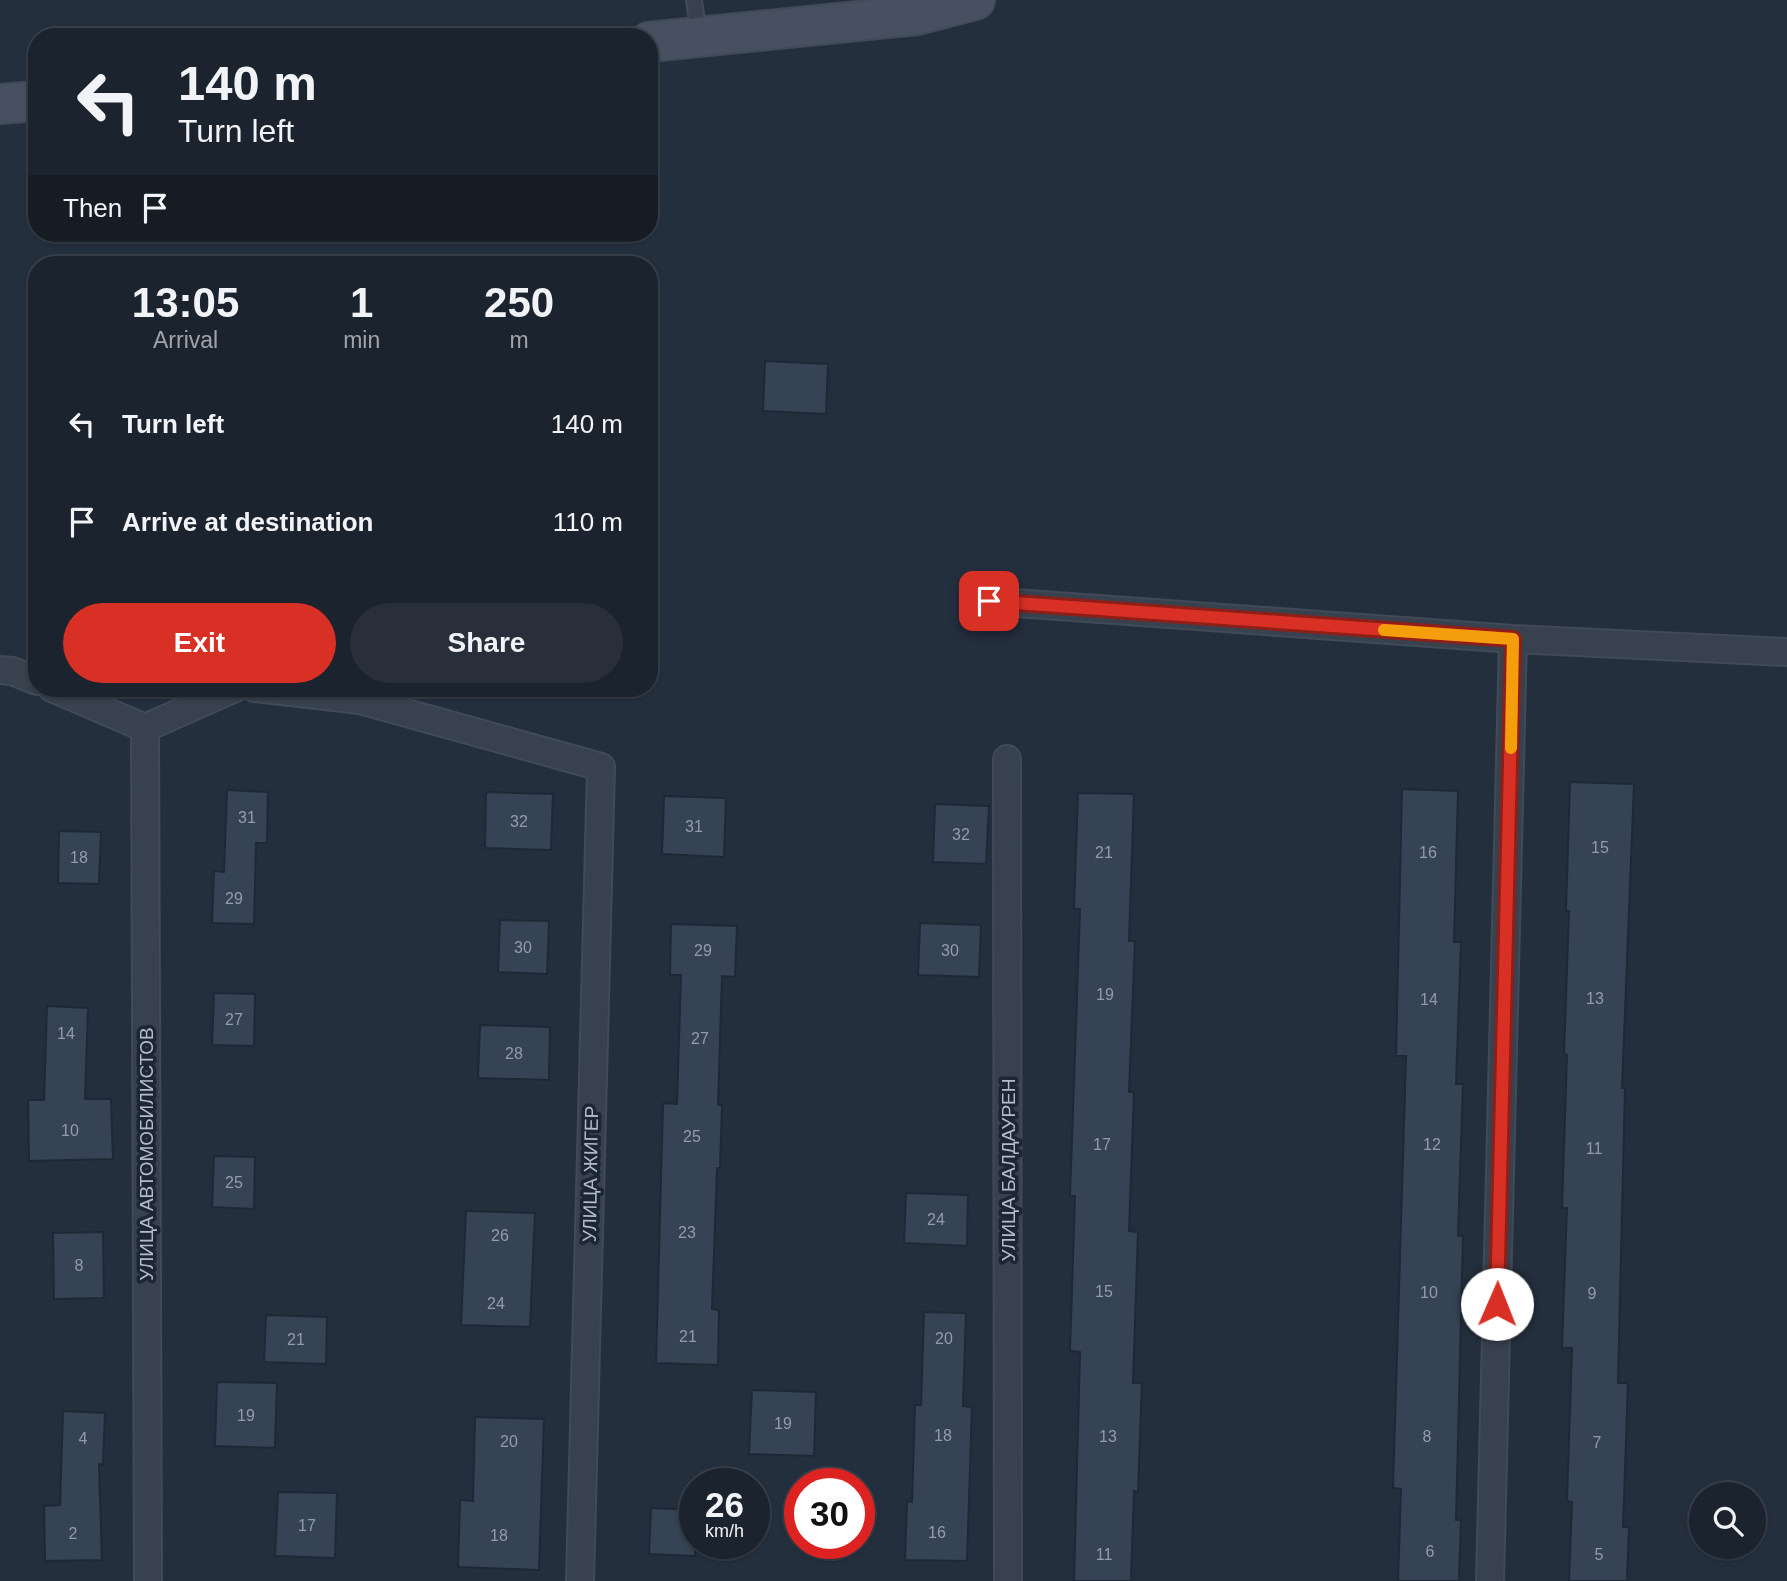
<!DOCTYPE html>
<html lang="en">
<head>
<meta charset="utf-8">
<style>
	:root { --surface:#1b232e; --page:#282f3a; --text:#f1f3f6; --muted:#a0a4aa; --line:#39404a; --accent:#d93025 }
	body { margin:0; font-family:Helvetica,sans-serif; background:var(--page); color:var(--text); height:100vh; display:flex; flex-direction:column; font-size:26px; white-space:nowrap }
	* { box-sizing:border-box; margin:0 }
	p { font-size:23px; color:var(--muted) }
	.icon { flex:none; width:38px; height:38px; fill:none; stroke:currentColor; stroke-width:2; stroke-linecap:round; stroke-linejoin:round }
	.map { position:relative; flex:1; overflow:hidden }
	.drawer { position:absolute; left:28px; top:256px; width:630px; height:441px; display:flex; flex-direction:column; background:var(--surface); border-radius:28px; box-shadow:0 2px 5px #0004,0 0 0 2px var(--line) }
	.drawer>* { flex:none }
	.guide { position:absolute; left:28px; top:28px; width:630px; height:214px; border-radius:28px; box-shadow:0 2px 5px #0004,0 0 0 2px var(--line); background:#1b232e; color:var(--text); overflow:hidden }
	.tools { position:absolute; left:1689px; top:1482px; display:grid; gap:14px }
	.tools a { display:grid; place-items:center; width:77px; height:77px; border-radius:50%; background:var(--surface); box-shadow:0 2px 5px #0004,0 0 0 2px var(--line); font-size:35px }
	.speed { position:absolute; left:679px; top:1468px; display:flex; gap:14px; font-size:35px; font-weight:700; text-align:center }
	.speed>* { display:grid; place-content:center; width:91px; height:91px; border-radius:50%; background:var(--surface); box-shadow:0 2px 5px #0004,0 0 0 2px var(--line); line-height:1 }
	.speed small { font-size:18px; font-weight:400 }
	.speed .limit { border:10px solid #d22; background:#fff; color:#111 }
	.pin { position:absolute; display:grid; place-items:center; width:60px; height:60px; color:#fff; margin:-30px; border-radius:14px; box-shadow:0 4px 10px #0006 }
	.me { position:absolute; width:77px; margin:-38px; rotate:1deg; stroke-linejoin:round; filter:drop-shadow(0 0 5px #0008) }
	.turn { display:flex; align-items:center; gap:24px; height:147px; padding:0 35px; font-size:32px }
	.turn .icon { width:91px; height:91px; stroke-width:2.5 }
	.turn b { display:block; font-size:49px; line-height:60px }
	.then { display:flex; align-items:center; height:66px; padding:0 35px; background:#0003; gap:14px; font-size:26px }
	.eta { display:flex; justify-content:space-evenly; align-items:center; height:119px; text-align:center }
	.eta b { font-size:42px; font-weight:600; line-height:49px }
	.action { display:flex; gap:14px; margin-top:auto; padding:14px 35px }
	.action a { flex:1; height:80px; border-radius:42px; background:var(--accent); color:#fff; font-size:28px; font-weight:600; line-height:80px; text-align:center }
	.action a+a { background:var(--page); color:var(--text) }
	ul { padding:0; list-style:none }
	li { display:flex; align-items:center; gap:21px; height:98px; padding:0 35px }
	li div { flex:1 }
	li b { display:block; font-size:26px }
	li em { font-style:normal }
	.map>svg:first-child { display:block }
</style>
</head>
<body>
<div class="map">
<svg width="1787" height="1581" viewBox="0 0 1787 1581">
	<rect width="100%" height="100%" fill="#242f3e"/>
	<path fill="#364354" stroke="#1f2835" stroke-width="2" d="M765,361L828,364L826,414L763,411Z
		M1570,782L1634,784L1622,1088H1625L1618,1383H1628L1623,1527H1629L1627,1581H1569L1572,1502L1567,1501L1572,1348H1562L1567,1208H1562L1567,1055L1564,1054L1569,911H1566Z
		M1402,789L1458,791L1454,942H1461L1456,1084H1463L1458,1236H1463L1456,1520H1461L1459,1581H1398L1401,1489L1393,1488L1406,1056H1396Z
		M227,790L268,792L267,843H256L254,924L212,923L214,871L224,872Z
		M486,792L553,794L551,850L485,848Z
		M1078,793L1134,794L1129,941H1135L1129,1092H1134L1129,1231L1138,1232L1133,1383H1142L1138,1492L1134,1491L1131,1581H1074L1080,1352L1070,1351L1075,1196H1070L1080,909H1074Z
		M664,796L726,798L724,857L662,854Z
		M935,804L989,806L986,864L933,862Z
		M59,831L101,832L99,884L58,883Z
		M500,920L549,921L547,974L498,972Z
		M920,923L981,925L979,977L918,975Z
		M671,924L737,926L735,977L722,976L718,1105H722L720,1168H717L712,1309L719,1310L718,1365L656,1363L663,1103L677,1104L681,975H670Z
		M214,993L255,994L254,1046L212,1045Z
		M47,1006L88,1008L85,1099H111L113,1159L29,1161L28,1100H44Z
		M480,1025L550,1027L549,1080L478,1078Z
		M214,1156L255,1157L254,1209L212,1207Z
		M906,1193L968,1195L967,1246L904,1243Z
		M466,1211L535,1213L530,1327L461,1325Z
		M103,1232L104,1298L54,1299L53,1233Z
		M924,1312L966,1313L963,1406L972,1407L967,1561L905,1560L907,1501L912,1502L915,1405H921Z
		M266,1315L327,1317L326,1364L264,1362Z
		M217,1382L277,1383L275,1448L215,1446Z
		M752,1390L816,1392L814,1456L749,1454Z
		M63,1411L105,1413L103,1465L99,1464L102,1560L45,1561L44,1506L60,1505Z
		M475,1417L544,1419L539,1570L458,1567L460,1500L473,1501Z
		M278,1492L337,1493L335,1558L275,1556Z
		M651,1508L695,1510V1556L649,1554Z"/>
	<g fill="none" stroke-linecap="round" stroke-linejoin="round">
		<defs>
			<path id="lane" d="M694,0L699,35"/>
			<path id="street" d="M989,601L1513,639L1787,652
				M0,670L12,671L37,681
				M52,688L145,728L235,688
				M254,688L360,700L601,767L580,1581
				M145,728L148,1581
				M1007,759L1008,1581
				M1490,1581L1513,639"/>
			<path id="secondary" d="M649,42L917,15L975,0
				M0,104L37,101"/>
		</defs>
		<use href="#lane" stroke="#414a57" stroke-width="18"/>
		<use href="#street" stroke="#414a57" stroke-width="30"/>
		<use href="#secondary" stroke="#414a57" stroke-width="42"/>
		<use href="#lane" stroke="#38414e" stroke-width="14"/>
		<use href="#street" stroke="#38414e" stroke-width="26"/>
		<use href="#secondary" stroke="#465061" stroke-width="38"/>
	</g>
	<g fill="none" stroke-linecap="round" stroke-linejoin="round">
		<defs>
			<path id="route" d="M989,601L1513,639L1497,1304"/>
		</defs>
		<use href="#route" stroke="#8d1f18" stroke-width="18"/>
		<use href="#route" stroke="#d93025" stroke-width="12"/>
		<path stroke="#f59e0b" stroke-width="12" d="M1384,630L1513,639L1511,748"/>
	</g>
	<g text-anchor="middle" stroke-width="7" stroke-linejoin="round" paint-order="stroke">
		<g font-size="16" fill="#929caa">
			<text x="247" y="823">31</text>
			<text x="519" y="827">32</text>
			<text x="694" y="832">31</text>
			<text x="961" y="840">32</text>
			<text x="1600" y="853">15</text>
			<text x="1104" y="858">21</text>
			<text x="1428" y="858">16</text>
			<text x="79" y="863">18</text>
			<text x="234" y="904">29</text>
			<text x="523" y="953">30</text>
			<text x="703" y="956">29</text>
			<text x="950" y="956">30</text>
			<text x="1105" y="1000">19</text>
			<text x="1595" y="1004">13</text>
			<text x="1429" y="1005">14</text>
			<text x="234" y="1025">27</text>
			<text x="66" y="1039">14</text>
			<text x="700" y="1044">27</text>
			<text x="514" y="1059">28</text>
			<text x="70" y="1136">10</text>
			<text x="692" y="1142">25</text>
			<text x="1102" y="1150">17</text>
			<text x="1432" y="1150">12</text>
			<text x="1594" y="1154">11</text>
			<text x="234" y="1188">25</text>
			<text x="936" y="1225">24</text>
			<text x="687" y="1238">23</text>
			<text x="500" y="1241">26</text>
			<text x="79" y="1271">8</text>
			<text x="1104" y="1297">15</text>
			<text x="1429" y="1298">10</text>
			<text x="1592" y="1299">9</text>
			<text x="496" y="1309">24</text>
			<text x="688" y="1342">21</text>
			<text x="944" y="1344">20</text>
			<text x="296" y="1345">21</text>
			<text x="246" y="1421">19</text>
			<text x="783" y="1429">19</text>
			<text x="943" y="1441">18</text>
			<text x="1108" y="1442">13</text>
			<text x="1427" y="1442">8</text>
			<text x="83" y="1444">4</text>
			<text x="509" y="1447">20</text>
			<text x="1597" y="1448">7</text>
			<text x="307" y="1531">17</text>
			<text x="937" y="1538">16</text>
			<text x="73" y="1539">2</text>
			<text x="499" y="1541">18</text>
			<text x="1430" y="1557">6</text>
			<text x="1104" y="1560">11</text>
			<text x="1599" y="1560">5</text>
		</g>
		<g font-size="19" fill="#b4bcc9" stroke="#1d2633">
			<text transform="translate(146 1154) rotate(-90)" y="7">УЛИЦА АВТОМОБИЛИСТОВ</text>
			<text transform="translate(1008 1170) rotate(-90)" y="7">УЛИЦА БАЛДАУРЕН</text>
			<text transform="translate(590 1174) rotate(-89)" y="7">УЛИЦА ЖИГЕР</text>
		</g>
	</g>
</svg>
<div class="tools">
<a><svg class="icon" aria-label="search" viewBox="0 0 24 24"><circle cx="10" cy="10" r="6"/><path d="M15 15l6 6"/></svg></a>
</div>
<div class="speed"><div>26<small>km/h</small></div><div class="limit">30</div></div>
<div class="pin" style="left:989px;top:601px;background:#d93025"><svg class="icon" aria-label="arrive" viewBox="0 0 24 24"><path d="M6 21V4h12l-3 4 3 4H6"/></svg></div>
<svg class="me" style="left:1497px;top:1304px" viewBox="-20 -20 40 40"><circle r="19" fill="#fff"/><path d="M0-13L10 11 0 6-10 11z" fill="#d93025"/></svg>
<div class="guide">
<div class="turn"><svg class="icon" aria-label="left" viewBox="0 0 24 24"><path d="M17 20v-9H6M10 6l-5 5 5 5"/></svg><div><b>140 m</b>Turn left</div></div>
<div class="then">Then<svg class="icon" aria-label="arrive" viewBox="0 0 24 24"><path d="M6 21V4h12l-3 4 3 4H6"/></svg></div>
</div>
<section class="drawer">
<div class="eta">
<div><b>13:05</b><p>Arrival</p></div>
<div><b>1</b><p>min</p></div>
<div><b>250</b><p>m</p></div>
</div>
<ul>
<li><svg class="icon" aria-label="left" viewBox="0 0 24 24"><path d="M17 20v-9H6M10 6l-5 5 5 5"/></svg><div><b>Turn left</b></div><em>140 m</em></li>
<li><svg class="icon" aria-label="arrive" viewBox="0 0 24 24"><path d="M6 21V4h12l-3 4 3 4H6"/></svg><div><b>Arrive at destination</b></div><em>110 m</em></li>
</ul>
<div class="action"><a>Exit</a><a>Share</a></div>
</section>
</div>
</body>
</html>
